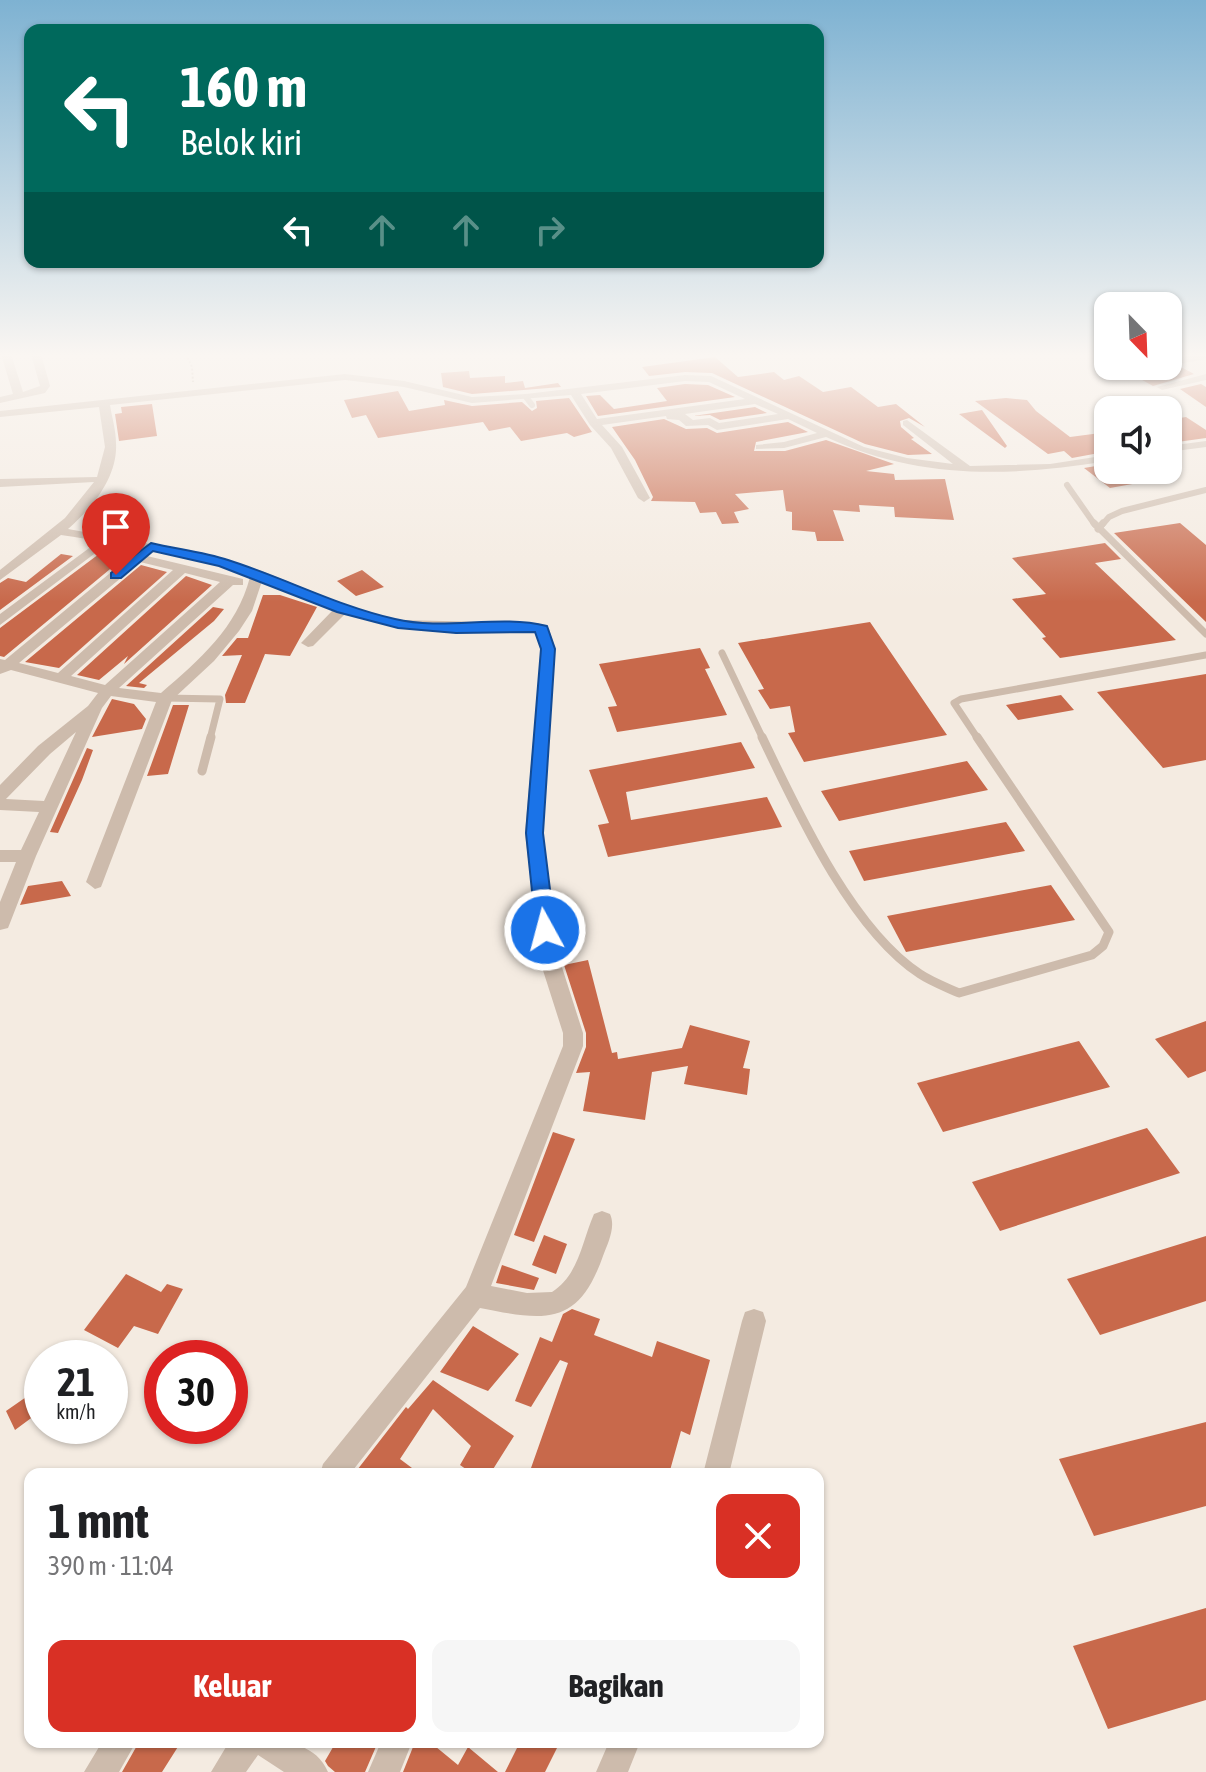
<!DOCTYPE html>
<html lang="id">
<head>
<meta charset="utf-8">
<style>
	:root { --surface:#fff; --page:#f6f6f6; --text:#202124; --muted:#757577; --accent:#d93025 }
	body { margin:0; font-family:"Asap Condensed",sans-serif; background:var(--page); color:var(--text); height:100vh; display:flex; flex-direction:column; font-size:30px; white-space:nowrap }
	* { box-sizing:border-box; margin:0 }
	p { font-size:26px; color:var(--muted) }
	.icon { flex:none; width:44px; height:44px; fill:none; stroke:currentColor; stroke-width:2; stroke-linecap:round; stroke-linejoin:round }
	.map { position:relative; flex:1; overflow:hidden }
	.panel { position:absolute; left:24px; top:1468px; width:800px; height:280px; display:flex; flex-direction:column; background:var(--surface); border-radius:16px; box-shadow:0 2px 6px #0004 }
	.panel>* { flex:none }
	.banner { position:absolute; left:24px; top:24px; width:800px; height:244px; border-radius:16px; box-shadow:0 2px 6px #0004; background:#00695c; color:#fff; overflow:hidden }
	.needle { width:52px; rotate:157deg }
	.fabs { position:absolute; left:1094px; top:292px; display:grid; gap:16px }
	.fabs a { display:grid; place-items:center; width:88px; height:88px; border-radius:16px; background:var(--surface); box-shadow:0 2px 6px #0004; font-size:40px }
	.speed { position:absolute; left:24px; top:1340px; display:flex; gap:16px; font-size:40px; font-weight:700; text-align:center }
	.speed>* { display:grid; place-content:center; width:104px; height:104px; border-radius:50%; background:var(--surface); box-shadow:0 2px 6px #0004; line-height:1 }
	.speed small { font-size:20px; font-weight:400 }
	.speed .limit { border:12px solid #d22; background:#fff; color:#111 }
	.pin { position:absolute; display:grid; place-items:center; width:68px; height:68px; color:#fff; margin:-82px -34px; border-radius:50% 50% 50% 0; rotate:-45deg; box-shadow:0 0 8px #0007 }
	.pin .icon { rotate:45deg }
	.me { position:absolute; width:88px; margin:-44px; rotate:353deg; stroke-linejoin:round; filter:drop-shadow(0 0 6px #0008) }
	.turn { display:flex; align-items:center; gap:28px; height:168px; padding:0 24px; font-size:36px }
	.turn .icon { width:104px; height:104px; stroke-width:2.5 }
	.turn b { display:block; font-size:56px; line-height:68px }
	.lanes { display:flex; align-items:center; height:76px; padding:0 24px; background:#0003; justify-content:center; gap:40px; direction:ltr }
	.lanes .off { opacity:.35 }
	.round { display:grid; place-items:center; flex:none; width:84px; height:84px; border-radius:16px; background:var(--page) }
	.summary { display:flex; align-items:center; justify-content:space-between; height:136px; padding:0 24px }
	h1 { font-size:48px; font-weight:700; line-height:60px }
	.button { display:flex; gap:16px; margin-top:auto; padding:16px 24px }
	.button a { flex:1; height:92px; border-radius:16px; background:var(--accent); color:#fff; font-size:32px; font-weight:700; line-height:92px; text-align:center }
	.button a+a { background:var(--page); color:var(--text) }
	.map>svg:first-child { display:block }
</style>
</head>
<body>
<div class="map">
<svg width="1206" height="1772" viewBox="0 0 1206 1772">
	<rect width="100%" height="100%" fill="#f4ebe1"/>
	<path fill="#c8694b" d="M715,357L738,377L774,372L784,380L799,376L823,392L851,387L878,407L896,404L925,427L909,418L900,421L901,427L914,438L911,439L932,454L908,455L865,444L712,373L685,372L649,376L642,367Z
		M1164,366L1169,369L1181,367L1194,374L1153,386L1135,376Z
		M469,371L470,378L505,376V383L523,381L525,388L558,383L561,387L472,394L443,387L441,373Z
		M685,384L708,385L735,397L598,416L586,396L600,395L614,409L667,401L657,388Z
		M1201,384L1206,387V407L1180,389Z
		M398,391L409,411L445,405L444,400L472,406L522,402L532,411L537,408L536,401L569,398L592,432L574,437L567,433L521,441L510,427L489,431L483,422L378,438L366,415L352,418L344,400Z
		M1006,398L1027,400L1036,411L1070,437L1108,432V448L1095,451L1099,453L1072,458L1064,451L1048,454L975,401Z
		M152,404L157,436L119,441L115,414L122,413L121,407Z
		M755,407L767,413L720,420L710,415L693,416Z
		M982,410L1007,446L1005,448L959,414Z
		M1186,417L1206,430V438L1170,443L1168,420Z
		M664,419L686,429L707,428L717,433L788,422L808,432L756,442L754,451H785L826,440L894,464L866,471L894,474L895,480L945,479L954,520L895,517L894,507L859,505L860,512L833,510L844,541H817L815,532L792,530V512L786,511L783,490L735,494L749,509L734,512L739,523L722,524L716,512L700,513L695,502L651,501L653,497L635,460L612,427Z
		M1108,464V470H1120L1138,483L1110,488L1084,468Z
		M1180,523L1206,545V622L1114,533Z
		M1105,543L1121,559L1095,563L1176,640L1060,658L1042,638L1046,637L1012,599L1046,594L1012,558Z
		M61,554L73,556L0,610V583L8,578L26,582Z
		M99,554L121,560L4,657L0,656V628Z
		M141,565L167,572L59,668L25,662Z
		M362,570L384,587L356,596L337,581Z
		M186,576L212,585L124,664L128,656L99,680L77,675Z
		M263,595H280L317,607L290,656L265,654L245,703H226L225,695L242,655L222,656L237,638H248Z
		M213,607L224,609L214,621L139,683L147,685L144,688L126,686Z
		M870,622L947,735L804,762L788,733L795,732L790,706L770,709L758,690L764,689L738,643Z
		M700,648L710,668L705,669L727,715L617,732L608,707L617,706L599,664Z
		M1206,674V760L1163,768L1097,692Z
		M1061,695L1074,710L1018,720L1006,705Z
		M112,699L134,704L146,719L142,729L92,737Z
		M173,705H189L168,774L147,776Z
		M741,742L755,768L626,792L631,820L767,797L782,827L608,857L598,825L609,823L589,770Z
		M87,748L93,750L82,780L58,833L50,832Z
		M967,761L988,790L839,821L821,791Z
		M1006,822L1025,851L864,881L849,851Z
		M62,881L71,896L20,905L28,886Z
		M1051,885L1075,920L906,952L887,916Z
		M588,960L612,1053L617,1052L618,1059L682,1048L690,1025L750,1041L743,1068L750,1069L747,1095L684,1084L688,1066L652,1072L645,1120L583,1111L590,1072L576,1073L586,1047V1033L564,965Z
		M1206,1021V1071L1188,1078L1155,1039Z
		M1079,1041L1110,1087L943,1132L917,1083Z
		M1147,1128L1180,1173L1000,1231L972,1182Z
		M553,1132L575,1139L534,1242L514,1235Z
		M544,1235L567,1244L556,1274L532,1265Z
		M1206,1236V1301L1100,1335L1067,1279Z
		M502,1265L539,1278L534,1290L496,1283Z
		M126,1274L161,1292L167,1284L183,1289L158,1334L134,1326L118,1348L84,1330Z
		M572,1309L600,1319L594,1335L652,1357L657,1341L710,1360L690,1435L681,1431L669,1474H546L531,1468L568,1363L560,1360L531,1407L515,1401L540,1337L552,1342L563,1314Z
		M473,1326L519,1354L488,1391L440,1372Z
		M433,1380L514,1436L490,1474H473L460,1465L471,1446L433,1409L400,1459L420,1474H354L406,1407L408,1409Z
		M42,1386V1410L15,1430L6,1411Z
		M1206,1422V1506L1094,1536L1059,1459Z
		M1206,1608V1700L1108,1729L1073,1646Z
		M139,1742H181L162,1772H122Z
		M336,1742H378L365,1772H335L328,1766L325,1761Z
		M415,1742H430L458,1765L468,1747L498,1772H403Z
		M520,1742H560L545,1772H505Z"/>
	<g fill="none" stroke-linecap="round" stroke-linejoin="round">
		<path stroke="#b9a596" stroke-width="2" stroke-dasharray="2 2" stroke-linecap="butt" d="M186,354L192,367L193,382"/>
		<path stroke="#cdbbac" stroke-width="6" d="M526,397L532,405
			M1067,485L1095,525
			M1102,525L1109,517L1122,511L1206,490"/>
		<path stroke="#cdbbac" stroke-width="7" d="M1094,523L1206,634
			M1098,529L1103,523
			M722,653L763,739
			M165,698L220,699L210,739
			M978,739L954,703L961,699L1206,655"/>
		<path stroke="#cdbbac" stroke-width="9" d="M762,737C797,810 851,929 920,974C932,982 946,987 959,993L1092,955L1103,946L1109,932L977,737
			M202,771L211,737"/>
		<path fill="#cdbbac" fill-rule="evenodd" d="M1,354H11L23,392L40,386L31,354H41L50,386L45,393L0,403V397L13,394Z
			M1198,354H1206V359L1168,366V360Z
			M1140,366H1161L1130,374L1125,371Z
			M345,374L404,381L472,397L526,394L685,375L711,376L864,447L907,458L953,464L903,425V421L907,420L970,466L1050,464L1108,455V461C1010,477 918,480 826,437L784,448L756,449V445L784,442L817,433L788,419L717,430L708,425L686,426L679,420L667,419L666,416L602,425L622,447L650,498L644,502L638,498L611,448L590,425L571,395L472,403L404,387L345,380L110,405C112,418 116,430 116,443C118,477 92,508 68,529L210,555L262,571L358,610L398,620L538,623L549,629L555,649L543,833L560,961L583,1033V1046L491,1286L527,1293L552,1292C579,1275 582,1241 594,1214L602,1211L610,1214C616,1227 608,1243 603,1256C578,1327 545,1321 480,1308L350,1474H320L323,1464L466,1287L563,1046V1033L540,961L525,833L541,649L536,631L416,630L345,614L313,646L308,647L301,643L333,610L262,581L252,611L239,631L214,661L172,700L101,887L95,889L86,882L156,702L111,696L102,708L36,856L10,923L8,928L0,930V902L16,862H0V850H21L39,812L0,810V785L38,746L88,706L98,693L11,670L0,674V659L5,660L127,559L98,551L0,625V614L96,543L135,553L147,550V556L243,579V585H233L119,688L161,693C199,660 237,628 250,577C189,553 125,545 61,535L0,580V570L65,518L94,482L0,487V479L97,477L105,447L99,407L0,417V411ZM685,381L709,382L745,399L597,419L581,394ZM755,404L778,414L719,423L710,418L693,420L685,414ZM140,562L173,570L58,673L19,663ZM185,573L220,582L105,685L71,676ZM76,732L44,801L6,799L50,754Z
			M1206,374V380L1162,390L1157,387Z
			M1206,441V447L1168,452V446Z
			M754,1309L763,1312L766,1321L729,1474H703L742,1321L745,1312Z
			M102,1742H136L119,1772H84Z
			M229,1742C263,1742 312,1734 328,1772H284L258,1755L246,1772H211Z
			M381,1742H412L400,1772H368Z
			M609,1742H640L628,1772H596Z"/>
	</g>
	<linearGradient id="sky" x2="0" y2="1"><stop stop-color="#7eb2d2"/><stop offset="0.59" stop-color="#faf6f2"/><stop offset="1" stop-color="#faf6f2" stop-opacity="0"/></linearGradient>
	<rect width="1206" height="602" fill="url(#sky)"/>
	<path fill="#1a73e8" stroke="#114b97" stroke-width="2" d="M151,543C176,549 203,552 228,560C285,578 337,606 395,619C445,631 498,614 547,626L555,649L543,833L555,930L552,935H539L536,930L526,833L541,649L535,632L456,633L398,628L337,612L219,566L153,551L121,578H111V573Z"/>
</svg>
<div class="fabs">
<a><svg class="needle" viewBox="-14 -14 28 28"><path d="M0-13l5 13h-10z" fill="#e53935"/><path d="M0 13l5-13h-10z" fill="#757577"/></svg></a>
<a><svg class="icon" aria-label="sound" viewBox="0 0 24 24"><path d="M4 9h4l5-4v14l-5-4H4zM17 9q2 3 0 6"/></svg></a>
</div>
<div class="speed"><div>21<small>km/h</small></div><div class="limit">30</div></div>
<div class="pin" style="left:116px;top:575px;background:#d93025"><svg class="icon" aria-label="arrive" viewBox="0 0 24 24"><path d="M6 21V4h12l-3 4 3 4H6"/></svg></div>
<svg class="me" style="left:545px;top:930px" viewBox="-20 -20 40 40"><circle r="17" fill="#1a73e8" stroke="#fff" stroke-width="3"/><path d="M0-11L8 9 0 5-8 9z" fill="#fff"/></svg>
<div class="banner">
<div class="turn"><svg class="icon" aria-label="left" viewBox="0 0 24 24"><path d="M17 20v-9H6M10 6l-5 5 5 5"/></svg><div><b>160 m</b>Belok kiri</div></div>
<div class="lanes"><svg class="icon" aria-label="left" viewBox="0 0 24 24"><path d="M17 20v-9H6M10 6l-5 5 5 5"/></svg><svg class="icon off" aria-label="ahead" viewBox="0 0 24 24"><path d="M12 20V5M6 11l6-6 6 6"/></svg><svg class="icon off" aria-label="ahead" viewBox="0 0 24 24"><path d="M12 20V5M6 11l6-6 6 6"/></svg><svg class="icon off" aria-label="right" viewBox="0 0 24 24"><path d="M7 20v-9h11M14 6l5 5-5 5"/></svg></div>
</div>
<section class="panel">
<div class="summary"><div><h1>1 mnt</h1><p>390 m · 11:04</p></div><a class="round" style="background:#d93025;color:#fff"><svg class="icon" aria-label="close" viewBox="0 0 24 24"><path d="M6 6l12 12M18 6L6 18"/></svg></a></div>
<div class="button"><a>Keluar</a><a>Bagikan</a></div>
</section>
</div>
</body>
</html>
